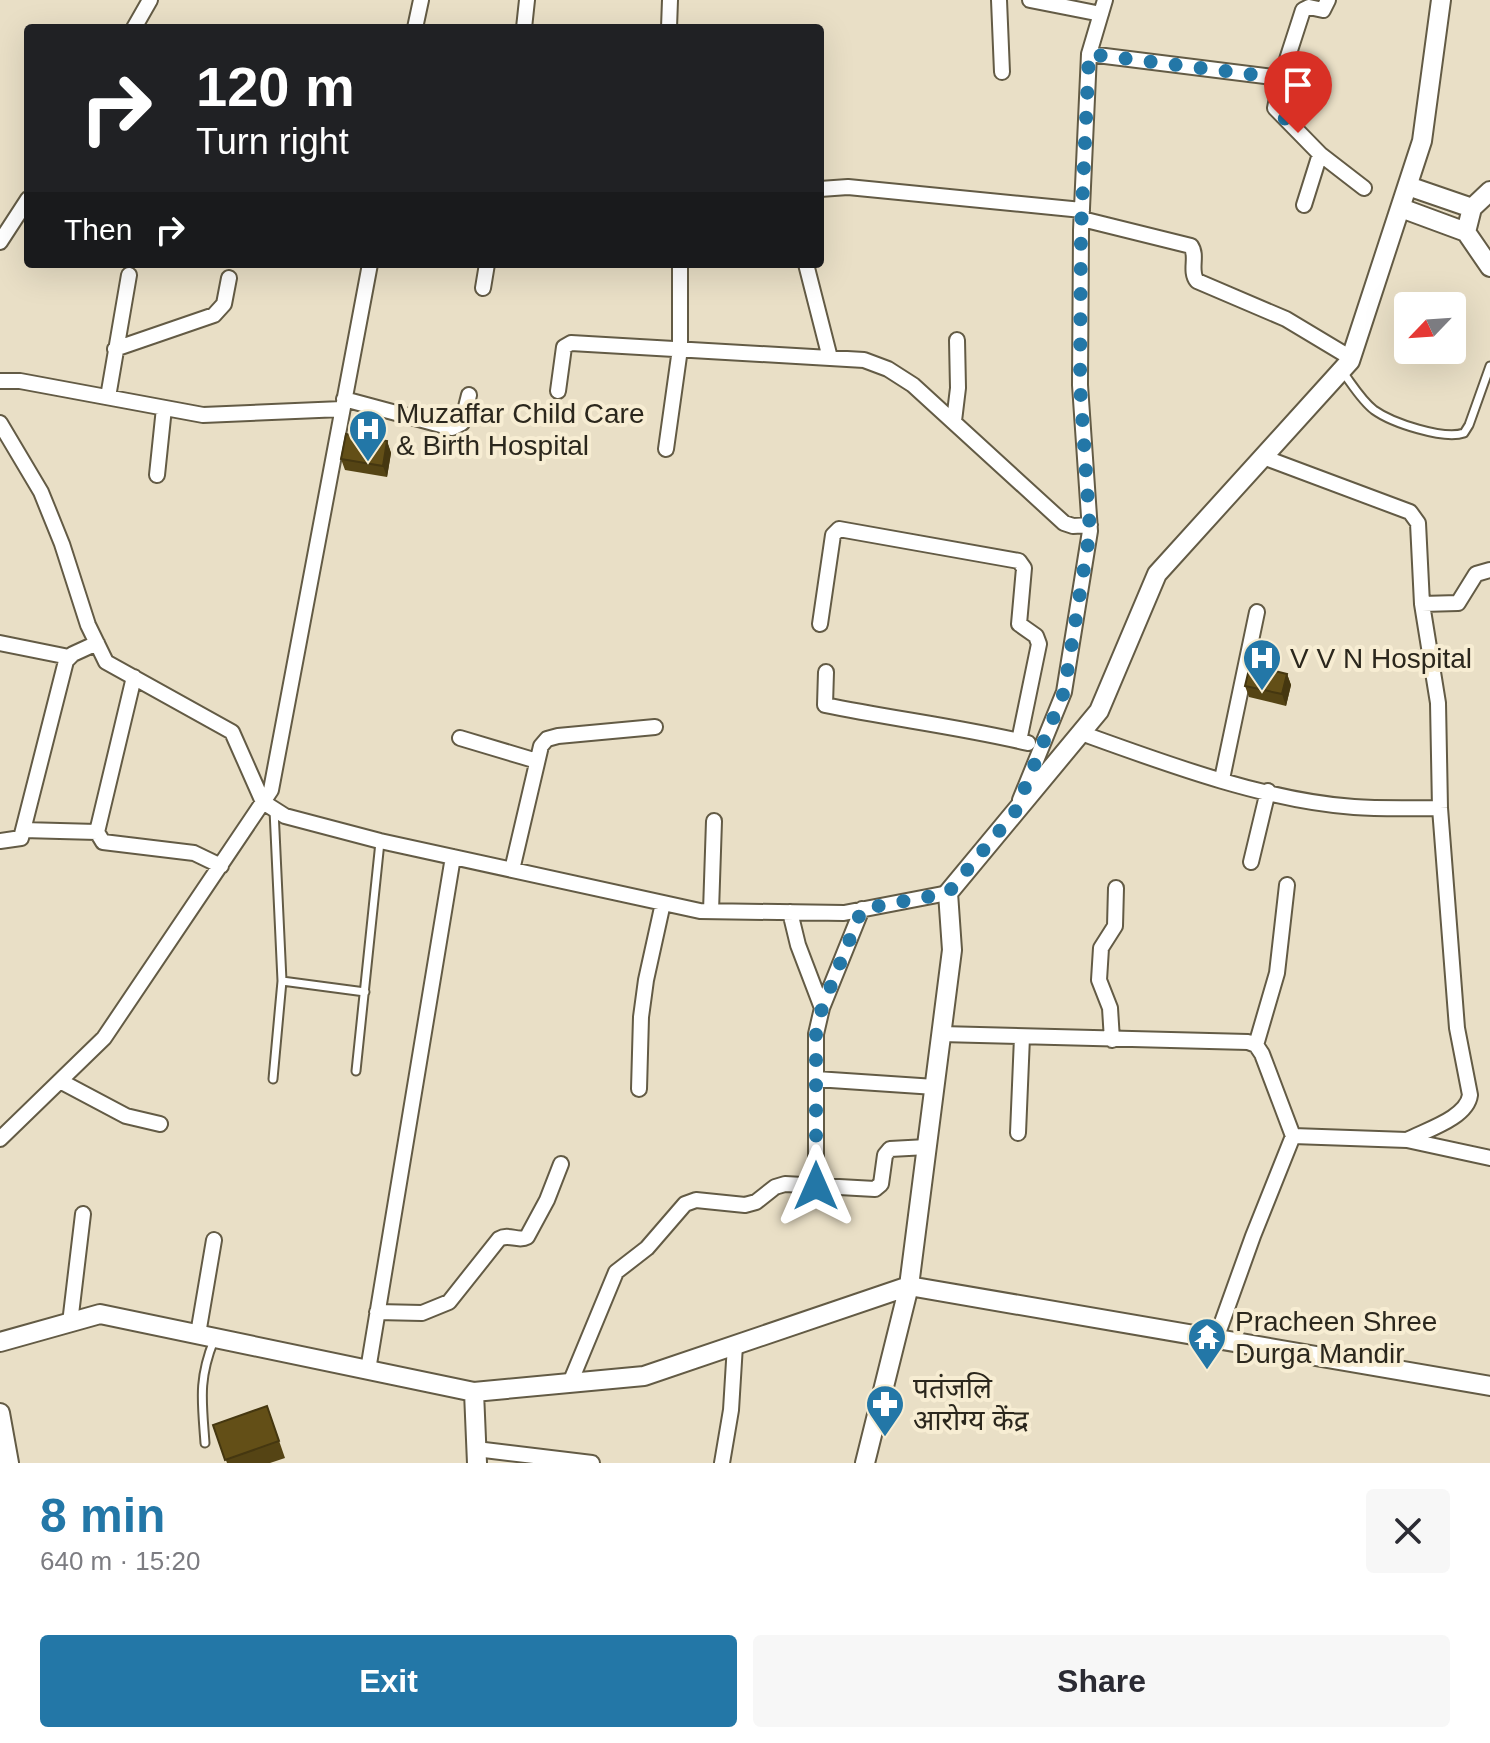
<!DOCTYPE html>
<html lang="en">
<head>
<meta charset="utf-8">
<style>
	:root { --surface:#fff; --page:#f7f7f7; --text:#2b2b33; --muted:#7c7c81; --accent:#2377a7 }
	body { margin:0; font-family:Helvetica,"Noto Sans Devanagari",sans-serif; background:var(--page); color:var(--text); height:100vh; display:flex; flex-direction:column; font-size:30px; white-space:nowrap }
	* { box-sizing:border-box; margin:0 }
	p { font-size:26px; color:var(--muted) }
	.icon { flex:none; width:44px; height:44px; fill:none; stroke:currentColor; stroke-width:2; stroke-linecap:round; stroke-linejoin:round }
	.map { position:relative; height:1463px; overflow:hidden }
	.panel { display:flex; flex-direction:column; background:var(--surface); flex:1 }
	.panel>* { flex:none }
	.hud { position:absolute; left:24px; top:24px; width:800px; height:244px; border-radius:8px; box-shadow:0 8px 32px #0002; background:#202124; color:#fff; overflow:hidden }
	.needle { width:52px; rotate:245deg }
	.buttons { position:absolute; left:1394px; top:292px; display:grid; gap:16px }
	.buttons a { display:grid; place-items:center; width:72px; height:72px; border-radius:8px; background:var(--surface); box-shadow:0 8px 32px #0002; font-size:40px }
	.pin { position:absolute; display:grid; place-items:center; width:68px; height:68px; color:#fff; margin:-82px -34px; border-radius:50% 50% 50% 0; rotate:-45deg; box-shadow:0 0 8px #0007 }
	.pin .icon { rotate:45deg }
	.me { position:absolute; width:88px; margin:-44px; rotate:0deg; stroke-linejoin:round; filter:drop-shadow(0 0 6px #0008) }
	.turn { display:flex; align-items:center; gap:28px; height:168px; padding:0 40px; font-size:36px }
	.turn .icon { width:104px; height:104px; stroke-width:2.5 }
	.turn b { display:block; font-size:56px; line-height:68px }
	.then { display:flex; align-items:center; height:76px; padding:0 40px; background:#0003; gap:16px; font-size:30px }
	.round { display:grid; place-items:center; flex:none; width:84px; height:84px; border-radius:8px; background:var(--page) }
	.head { display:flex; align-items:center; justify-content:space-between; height:136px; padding:0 40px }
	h1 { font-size:48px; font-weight:700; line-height:60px; color:var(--accent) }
	.primary-button { display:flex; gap:16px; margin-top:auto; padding:16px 40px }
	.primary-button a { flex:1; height:92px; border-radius:8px; background:var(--accent); color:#fff; font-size:32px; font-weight:700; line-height:92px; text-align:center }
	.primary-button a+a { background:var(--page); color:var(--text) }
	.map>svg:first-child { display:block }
</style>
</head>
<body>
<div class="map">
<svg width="1490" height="1463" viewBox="0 0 1490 1463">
	<rect width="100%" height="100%" fill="#e9dfc6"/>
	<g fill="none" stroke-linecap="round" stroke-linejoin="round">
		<defs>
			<path id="service" d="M1342,371C1352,384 1361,400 1374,410C1392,423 1444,440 1464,433L1469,425L1490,366
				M282,981L365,992
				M356,1071L380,842
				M273,1079L282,981L274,810
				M205,1443C202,1401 198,1380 214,1340"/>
			<path id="minor" d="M999,0L1002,72
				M1030,0L1101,14
				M1328,0L1323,10L1309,7L1303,10L1281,78L1275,108L1320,154L1364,188
				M134,28L150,0
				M415,28L421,0
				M524,28L527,0
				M669,28L670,0
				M1089,54L1281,78
				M820,189L848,187L1082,210
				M1304,205L1320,154
				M1082,219L1191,246C1198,256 1189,271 1197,281L1286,319L1351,358
				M0,242L28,199
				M806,264L830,358
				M483,288L487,264
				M115,349L214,315L224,304L229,278
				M0,381H20L203,415L342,409
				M558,391L564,347L571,343L864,360L888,369L913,385L1064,523L1073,526L1090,525
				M108,397L129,275
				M344,399L452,428L462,423L469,395
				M954,421L958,388L957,340
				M0,423L41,492L62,544L88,625L106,662L232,732L263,802L285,816L380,841L700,911L844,913L948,893
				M666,449L680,349V264
				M1263,457L1410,512L1418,523L1422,604L1438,703L1440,808L1457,1028L1470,1095C1467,1118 1426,1130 1407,1140
				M157,475L164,408
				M1422,604L1458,603L1476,574L1490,570
				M820,624L833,535L839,529L1019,561L1024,568L1019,624L1036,636L1039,644L1019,741
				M0,643L69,657
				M826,672L825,705C893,719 961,727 1028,743
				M134,677L97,832L103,842L194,853L221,866
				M1081,733C1164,763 1266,801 1354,807C1382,809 1411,808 1440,808
				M460,738L537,761
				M1222,779L1257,612
				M1020,800L1064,692L1090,531L1080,385L1081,230L1089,54L1105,0
				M23,830L97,832
				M0,841L21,838L66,661L73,654L97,643
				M1251,862L1268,791
				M512,870L541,746L547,739L558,736L655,727
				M711,911L714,821
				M790,912L798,945L822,1008
				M941,1034L1248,1042L1256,1045L1262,1054L1293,1136
				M1112,1040L1110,1008L1099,980L1101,948L1115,926L1116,888
				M1256,1045L1277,973L1287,885
				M816,1079L935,1087
				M60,1081L126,1116L160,1124
				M639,1089L641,1017L646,980L663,903
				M1018,1133L1022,1037
				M0,1139L104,1038L271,790L370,264
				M816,1186V1034L822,1008L862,909
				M377,1312L422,1313L449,1302L499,1239C509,1233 518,1242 527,1237L547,1200L561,1164
				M70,1323L83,1214
				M198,1334L214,1240
				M1216,1339L1253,1236L1293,1136L1407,1140L1490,1158
				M368,1370L453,857
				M570,1383L616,1272L647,1248L685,1204L696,1200L745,1205L756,1202L775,1187L785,1184L875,1189L881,1184L885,1155L890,1149L927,1147
				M476,1449L592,1463
				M722,1463L731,1410L735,1345"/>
			<path id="tertiary" d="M1408,186L1472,208
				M1490,191L1472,208L1466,232L1490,267
				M1401,208L1466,232
				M0,1342L100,1314L474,1392L644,1376L909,1286L1490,1386
				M474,1392L477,1463
				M0,1413L9,1463
				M865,1463L909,1286L952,950L948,893L1099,711L1157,574L1350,361L1422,141L1441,0"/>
		</defs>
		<use href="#service" stroke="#635b45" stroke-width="11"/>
		<use href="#minor" stroke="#635b45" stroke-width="18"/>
		<use href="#tertiary" stroke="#635b45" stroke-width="22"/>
		<use href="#service" stroke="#fff" stroke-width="7"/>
		<use href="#minor" stroke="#fff" stroke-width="14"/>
		<use href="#tertiary" stroke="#fff" stroke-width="18"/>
	</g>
	<path fill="#554414" d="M387,441L391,453L387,477L345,470L341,459Z
		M1287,674L1291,685L1286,706L1249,697L1245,686Z
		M267,1406L285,1458L270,1463H227L213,1425Z"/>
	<path fill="#453710" d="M387,441L391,453L387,477L383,466Z
		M1287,674L1291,685L1286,706L1282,694Z"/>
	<path fill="#634f17" stroke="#453710" stroke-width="2" d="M419,25L443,28H418Z
		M346,434L387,441L383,466L341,459Z
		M1250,665L1287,674L1282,694L1245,686Z
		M267,1406L279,1441L225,1460L213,1425Z"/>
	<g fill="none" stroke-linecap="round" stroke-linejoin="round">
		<path stroke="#2377a7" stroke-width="14" stroke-dasharray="0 25.2" d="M816,1186V1034L822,1008L862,909L948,893L1015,812L1064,692L1090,531L1080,385L1081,230L1089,54L1281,78L1275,108L1298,133"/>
	</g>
	<defs>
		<symbol id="hospital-pin" viewBox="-11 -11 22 30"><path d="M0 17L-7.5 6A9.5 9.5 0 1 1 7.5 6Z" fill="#2377a7" stroke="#f7edd3"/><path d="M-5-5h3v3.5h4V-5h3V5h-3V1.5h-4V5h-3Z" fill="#fff"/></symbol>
		<symbol id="temple-pin" viewBox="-11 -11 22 30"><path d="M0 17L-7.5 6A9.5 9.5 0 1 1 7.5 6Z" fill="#2377a7" stroke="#f7edd3"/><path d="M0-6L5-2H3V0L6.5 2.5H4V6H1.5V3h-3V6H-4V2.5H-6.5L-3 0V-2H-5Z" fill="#fff"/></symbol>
		<symbol id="pharmacy-pin" viewBox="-11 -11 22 30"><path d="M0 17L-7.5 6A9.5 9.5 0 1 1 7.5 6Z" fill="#2377a7" stroke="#f7edd3"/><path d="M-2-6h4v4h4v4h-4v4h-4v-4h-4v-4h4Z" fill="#fff"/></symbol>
	</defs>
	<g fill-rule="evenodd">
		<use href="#hospital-pin" x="346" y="407" width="44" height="60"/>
		<use href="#hospital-pin" x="1240" y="636" width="44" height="60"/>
		<use href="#temple-pin" x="1185" y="1315" width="44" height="60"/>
		<use href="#pharmacy-pin" x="863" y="1382" width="44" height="60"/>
	</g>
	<g text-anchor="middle" stroke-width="8" stroke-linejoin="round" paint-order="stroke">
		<g font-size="28" fill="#2b271d" stroke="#f7edd3" text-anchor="start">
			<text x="396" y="423">Muzaffar Child Care<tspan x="396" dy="32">&amp; Birth Hospital</tspan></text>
			<text x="1290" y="668">V V N Hospital</text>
			<text x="1235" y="1331">Pracheen Shree<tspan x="1235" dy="32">Durga Mandir</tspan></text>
			<text x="913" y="1398">पतंजलि<tspan x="913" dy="32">आरोग्य केंद्र</tspan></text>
		</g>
	</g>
</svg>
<div class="buttons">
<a><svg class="needle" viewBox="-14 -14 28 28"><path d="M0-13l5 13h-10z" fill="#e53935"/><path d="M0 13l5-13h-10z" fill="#7c7c81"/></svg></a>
</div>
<div class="pin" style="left:1298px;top:133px;background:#d93025"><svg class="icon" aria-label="arrive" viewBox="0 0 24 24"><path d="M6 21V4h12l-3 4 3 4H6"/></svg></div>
<svg class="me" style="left:816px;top:1186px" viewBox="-20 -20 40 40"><path d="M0-17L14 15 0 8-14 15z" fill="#2377a7" stroke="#fff" stroke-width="4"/></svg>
<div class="hud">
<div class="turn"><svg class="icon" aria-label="right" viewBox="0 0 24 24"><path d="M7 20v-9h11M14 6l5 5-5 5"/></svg><div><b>120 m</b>Turn right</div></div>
<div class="then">Then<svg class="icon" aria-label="right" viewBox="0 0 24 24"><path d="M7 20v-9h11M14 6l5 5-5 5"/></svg></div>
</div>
</div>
<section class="panel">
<div class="head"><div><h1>8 min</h1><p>640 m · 15:20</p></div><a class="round"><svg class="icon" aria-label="close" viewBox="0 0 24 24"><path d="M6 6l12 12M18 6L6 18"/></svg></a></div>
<div class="primary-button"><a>Exit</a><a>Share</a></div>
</section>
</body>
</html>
